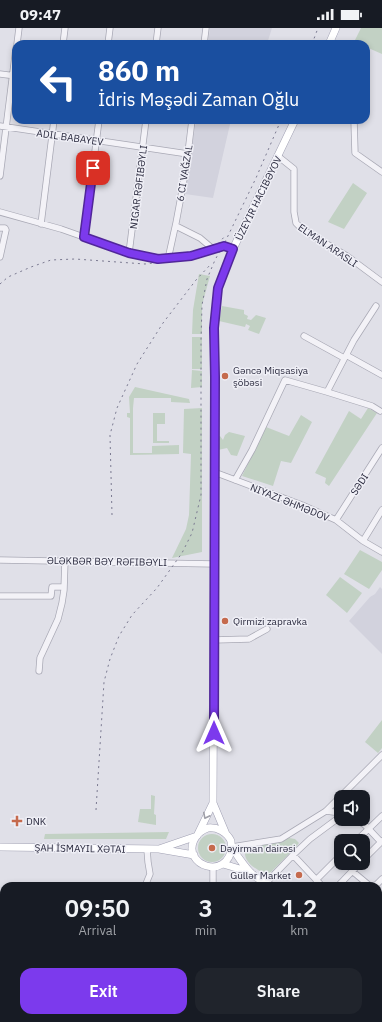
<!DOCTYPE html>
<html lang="en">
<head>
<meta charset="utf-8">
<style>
	:root { --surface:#171b24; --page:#20242c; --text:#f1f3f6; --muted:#9ea1a6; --accent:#7c3aed }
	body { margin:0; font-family:"IBM Plex Sans",sans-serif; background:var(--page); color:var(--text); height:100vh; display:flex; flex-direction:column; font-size:15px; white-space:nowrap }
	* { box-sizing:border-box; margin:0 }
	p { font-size:13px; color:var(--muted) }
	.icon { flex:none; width:22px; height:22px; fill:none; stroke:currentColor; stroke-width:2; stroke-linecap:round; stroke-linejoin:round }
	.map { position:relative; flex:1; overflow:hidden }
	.panel { position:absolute; left:0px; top:854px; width:382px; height:140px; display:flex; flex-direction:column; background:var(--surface); border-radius:12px 12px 0 0; box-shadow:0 2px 6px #0003 }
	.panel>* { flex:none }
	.banner { position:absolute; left:12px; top:12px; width:358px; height:84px; border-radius:12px; box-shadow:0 2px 6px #0003; background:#1a4fa0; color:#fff; overflow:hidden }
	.controls { position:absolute; left:334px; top:762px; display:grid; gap:8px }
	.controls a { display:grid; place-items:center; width:36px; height:36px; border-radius:8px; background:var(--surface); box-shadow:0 2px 6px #0003; font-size:20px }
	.pin { position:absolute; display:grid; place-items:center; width:34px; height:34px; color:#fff; margin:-17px; border-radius:8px; box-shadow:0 2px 6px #0006 }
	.me { position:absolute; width:44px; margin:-22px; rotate:0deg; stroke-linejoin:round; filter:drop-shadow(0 0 3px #0008) }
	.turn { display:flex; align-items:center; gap:14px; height:84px; padding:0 20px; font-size:18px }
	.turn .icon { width:52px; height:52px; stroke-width:2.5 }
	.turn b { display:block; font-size:28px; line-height:34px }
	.eta { display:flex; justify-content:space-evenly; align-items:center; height:68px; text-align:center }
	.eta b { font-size:24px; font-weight:600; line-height:28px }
	.button { display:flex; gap:8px; margin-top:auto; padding:8px 20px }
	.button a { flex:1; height:46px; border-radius:12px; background:var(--accent); color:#fff; font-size:16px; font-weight:600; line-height:46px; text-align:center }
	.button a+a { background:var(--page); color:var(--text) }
	.status { display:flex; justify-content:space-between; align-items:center; height:28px; padding:0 20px; background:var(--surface); direction:ltr }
	.status svg { height:11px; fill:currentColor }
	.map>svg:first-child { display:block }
</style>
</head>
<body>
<div class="status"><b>09:47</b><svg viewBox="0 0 49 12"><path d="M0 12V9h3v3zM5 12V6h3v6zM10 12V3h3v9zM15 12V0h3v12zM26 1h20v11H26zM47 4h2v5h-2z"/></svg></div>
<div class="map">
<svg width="382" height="994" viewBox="0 0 382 994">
	<rect width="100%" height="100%" fill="#e0e0e8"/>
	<path fill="#d2d2dd" d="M210,0H272L267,16H208Z
		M196,92H231L213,170L185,166Z
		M380,559L382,561V626L349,593L370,569L375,566Z"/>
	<path fill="#c2d1c4" d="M361,0H382V26L366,19V16H353Z
		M353,155L367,165L344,201L328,194Z
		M199,246L210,248L202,277V306H192L193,282Z
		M222,278L244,282V286L248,288L247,291L251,292L256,287L266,290L259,306L248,302L250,298L246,296L245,299L219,293Z
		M192,309H202V341H192Z
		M192,342L202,343V359L191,360Z
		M135,359L189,371L190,375L171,374V370H134L133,380V425H152V418L179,417V426L130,427V390L127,389V385H130L129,369Z
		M202,380V524L172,530L186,501L189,487L191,426L183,425L184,381Z
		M368,380L377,385L329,458L325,455L326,450L315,445L349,383L361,391Z
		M153,385H165V396H157V413H169V415H153Z
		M301,387L312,394L291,435L281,433L273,458L242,448L266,399L289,408Z
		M229,404L245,408L237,428L231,427L227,420L218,422L217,409L220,408L223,412L225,407Z
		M360,522L382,534V542L369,561L344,546Z
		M340,549L362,565L347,585L326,567Z
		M382,692V720L378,725L365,714Z
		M151,767L155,768L154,786L156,787V797L138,794L140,781H151Z
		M169,804L166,811H44L45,806Z
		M198 820a14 14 0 1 1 28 0a14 14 0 1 1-28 0Z
		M289,810L295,811L299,815L296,819L267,848C259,842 244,836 245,824L250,820L284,812Z"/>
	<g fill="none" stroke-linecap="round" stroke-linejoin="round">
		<defs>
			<path id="minor" d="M17,16L19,0
				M63,16L65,0
				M108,16L110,0
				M156,16L158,0
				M204,16L206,0
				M0,46L16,48
				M354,92L355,125L382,144
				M0,98L188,126
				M279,129L294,141V184L296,195L302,201L347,228L382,254
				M0,148L16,20
				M0,184L61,201L129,225L159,231L191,228L224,218L233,221
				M41,196L54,92
				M176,198L200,210L213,221
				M0,200H5L6,202L0,229
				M84,209L99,92
				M129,225L146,92
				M168,231C179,185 187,139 192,92
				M304,308L344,330
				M346,327L382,347
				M327,364L372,378L380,383
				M214,444L302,477L336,492L363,513L382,524
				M235,452L252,422L285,352L327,364L354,312L376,278
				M336,492L382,420
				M363,513L382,482
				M0,532L214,536
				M0,568H51L52,559H64
				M214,612L249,611L267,601
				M39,643L40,630L58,591L62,575L64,562L65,532
				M326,783L341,785
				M355,791L365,797L381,814
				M356,813L382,788
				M232,819L281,811L326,783L382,727
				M293,827L322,858
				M363,832L382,813
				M213,839V858
				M352,843L370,858L376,857L382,851
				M316,852L341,827
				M266,855L293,827L310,811L341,788
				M145,858L150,846L148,834L147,821
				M338,858L360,835
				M378,904L382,907
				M382,938L380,940L382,941
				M213,990L222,994
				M96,994L97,990
				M188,994L190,990"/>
			<path id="major" d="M329,16L336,0
				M213,775L215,364L214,300L218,260L233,221L295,92
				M0,819L159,821L194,827
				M232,819C227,854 182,837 194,812C197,806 202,802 208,800C217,799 227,804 231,813C231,815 231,817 232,819C235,825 245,839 250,844C255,849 263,854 270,858
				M159,821L197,808L213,775L226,806
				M223,836L250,844
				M378,947L382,951"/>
		</defs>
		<use href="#minor" stroke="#a9a9b5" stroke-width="7"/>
		<use href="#major" stroke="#a0a0b3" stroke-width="8"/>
		<use href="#minor" stroke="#f3f2f7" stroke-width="5.5"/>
		<use href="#major" stroke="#fff" stroke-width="7"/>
		<path stroke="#7b7a91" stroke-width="1" stroke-dasharray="2 4" stroke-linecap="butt" d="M312,16L318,0
			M0,256L8,249L31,239L51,232L75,231L145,236L170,233L199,226L217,217L225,208
			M112,487L110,407L117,380L137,336L163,295L196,252L211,236
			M96,782L104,654L110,631L119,608L132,587L157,560L182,525L192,505L201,467V312L202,277L207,251L215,232L226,212L256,150L281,92"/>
	</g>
	<defs><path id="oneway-chevron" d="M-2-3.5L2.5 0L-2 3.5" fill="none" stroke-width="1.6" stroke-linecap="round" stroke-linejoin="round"/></defs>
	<use stroke="#9f9fa8" href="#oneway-chevron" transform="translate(206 788) rotate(117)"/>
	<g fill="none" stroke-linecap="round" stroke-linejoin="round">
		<defs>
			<path id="route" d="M93,140L84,209L129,225L158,231L191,228L224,218L233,221L218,260L214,300L215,349L214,705"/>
		</defs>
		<use href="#route" stroke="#51269a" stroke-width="10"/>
		<use href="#route" stroke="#7c3aed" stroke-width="7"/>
	</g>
	<g fill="#c56a4d" stroke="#efeff6" stroke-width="1.5">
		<circle cx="225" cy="348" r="4"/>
		<circle cx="225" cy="593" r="4"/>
		<path d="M15 787h4v4h4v4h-4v4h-4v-4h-4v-4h4z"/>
		<circle cx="212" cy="820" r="4"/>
		<circle cx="299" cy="847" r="4"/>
	</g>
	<g text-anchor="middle" stroke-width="3" stroke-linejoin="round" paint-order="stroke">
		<g font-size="10" fill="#2a2a3e" stroke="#efeff6">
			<text transform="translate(70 109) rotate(8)" y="4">ADIL BABAYEV</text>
			<text transform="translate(184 145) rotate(-81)" y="4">6 CI VAĞZAL</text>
			<text transform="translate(138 159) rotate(-83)" y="4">NIGAR RƏFIBƏYLI</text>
			<text transform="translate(258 170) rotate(-64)" y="4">ÜZEYIR HACIBƏYOV</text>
			<text transform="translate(328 217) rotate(34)" y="4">ELMAN ARASLI</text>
			<text transform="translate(359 456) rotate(-57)" y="4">SƏDI</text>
			<text transform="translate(290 474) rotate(22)" y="4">NIYAZI ƏHMƏDOV</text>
			<text transform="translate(107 533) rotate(1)" y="4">ƏLƏKBƏR BƏY RƏFIBƏYLI</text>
			<text transform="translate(80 820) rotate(1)" y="4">ŞAH İSMAYIL XƏTAI</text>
		</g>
		<g font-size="10" fill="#2a2a3e" stroke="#efeff6" text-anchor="start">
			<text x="233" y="346">Gəncə Miqsasiya<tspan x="233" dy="12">şöbəsi</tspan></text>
			<text x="233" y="597">Qirmizi zapravka</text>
			<text x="26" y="797">DNK</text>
			<text x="220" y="824">Dəyirman dairəsi</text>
			<text x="291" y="851" text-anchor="end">Güllər Market</text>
		</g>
	</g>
</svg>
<div class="controls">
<a><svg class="icon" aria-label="sound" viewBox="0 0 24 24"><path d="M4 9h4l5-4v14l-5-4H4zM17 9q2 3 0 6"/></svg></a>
<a><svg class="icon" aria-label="search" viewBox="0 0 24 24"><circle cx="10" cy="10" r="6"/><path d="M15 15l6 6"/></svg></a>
</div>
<div class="pin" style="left:93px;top:140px;background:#d93025"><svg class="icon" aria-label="arrive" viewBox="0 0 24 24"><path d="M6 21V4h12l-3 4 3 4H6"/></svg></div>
<svg class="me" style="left:214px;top:705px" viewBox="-20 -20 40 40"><path d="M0-17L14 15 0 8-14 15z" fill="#7c3aed" stroke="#fff" stroke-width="4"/></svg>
<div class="banner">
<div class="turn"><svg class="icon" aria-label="left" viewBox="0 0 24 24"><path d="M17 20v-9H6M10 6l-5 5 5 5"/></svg><div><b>860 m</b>İdris Məşədi Zaman Oğlu</div></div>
</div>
<section class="panel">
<div class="eta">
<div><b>09:50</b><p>Arrival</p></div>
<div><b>3</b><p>min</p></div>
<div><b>1.2</b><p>km</p></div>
</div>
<div class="button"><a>Exit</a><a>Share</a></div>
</section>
</div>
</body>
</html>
